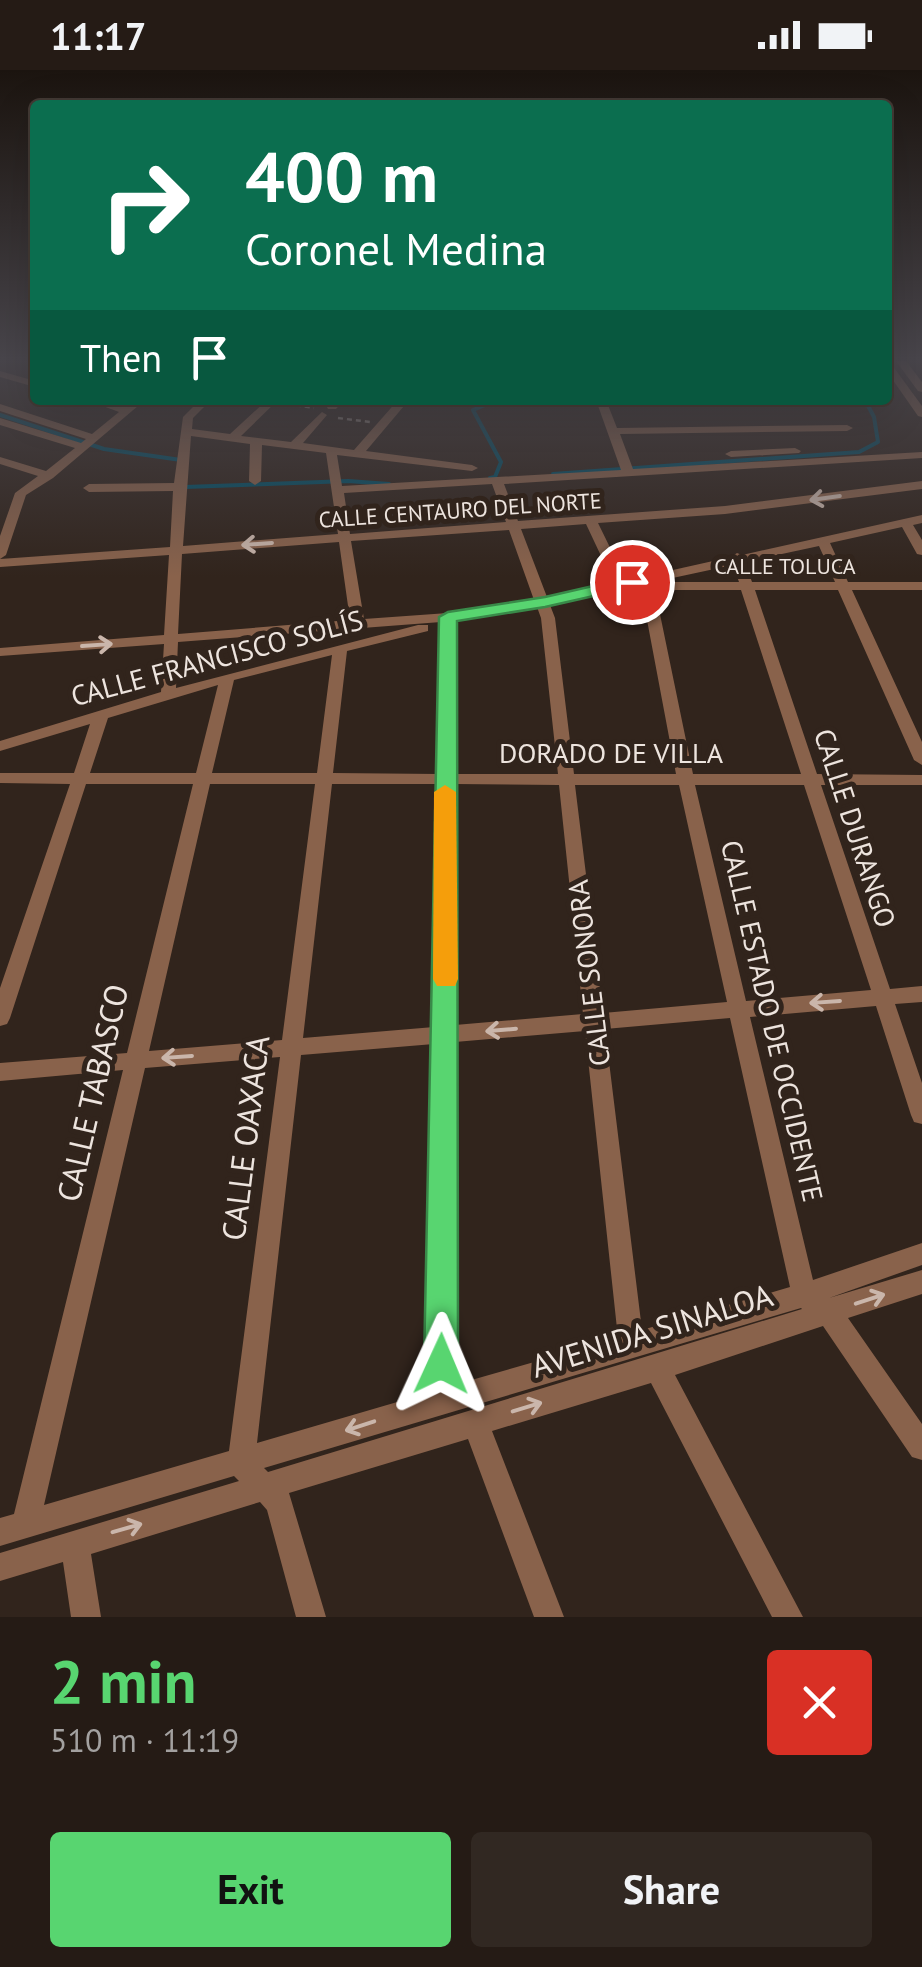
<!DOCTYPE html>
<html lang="en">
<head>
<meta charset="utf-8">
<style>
	:root { --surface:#251b15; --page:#312822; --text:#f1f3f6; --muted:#a3a1a0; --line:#423934; --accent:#58d570 }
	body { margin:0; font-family:"PT Sans",sans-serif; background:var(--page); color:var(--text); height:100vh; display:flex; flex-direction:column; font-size:38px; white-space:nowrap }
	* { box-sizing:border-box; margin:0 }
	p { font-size:32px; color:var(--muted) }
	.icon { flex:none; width:55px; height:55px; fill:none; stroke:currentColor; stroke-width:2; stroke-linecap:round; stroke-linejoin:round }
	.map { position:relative; height:1547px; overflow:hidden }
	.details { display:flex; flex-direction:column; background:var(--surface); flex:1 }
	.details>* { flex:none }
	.top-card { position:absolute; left:30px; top:30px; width:862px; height:305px; border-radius:10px; box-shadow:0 10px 40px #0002,0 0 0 2px var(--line); background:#0b6e4f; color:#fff; overflow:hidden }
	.pin { position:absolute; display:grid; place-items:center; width:85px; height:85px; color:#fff; margin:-42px; border:5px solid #fff; border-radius:50%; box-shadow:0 2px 10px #0007 }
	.me { position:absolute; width:110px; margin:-55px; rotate:1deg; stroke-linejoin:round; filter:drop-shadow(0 0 8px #0008) }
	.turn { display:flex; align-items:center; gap:35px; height:210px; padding:0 50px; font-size:45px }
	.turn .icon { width:130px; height:130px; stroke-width:2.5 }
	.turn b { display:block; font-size:70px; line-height:85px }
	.then { display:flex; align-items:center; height:95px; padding:0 50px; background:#0003; gap:20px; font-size:38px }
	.round { display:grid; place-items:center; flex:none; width:105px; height:105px; border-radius:10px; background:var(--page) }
	.overview { display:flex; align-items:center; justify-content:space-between; height:170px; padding:0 50px }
	h1 { font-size:60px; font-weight:700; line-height:75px; color:var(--accent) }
	.action { display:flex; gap:20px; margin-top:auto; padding:20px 50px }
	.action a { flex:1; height:115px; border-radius:10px; background:var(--accent); color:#111; font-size:40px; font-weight:700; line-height:115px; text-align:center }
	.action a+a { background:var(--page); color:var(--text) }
	.status { display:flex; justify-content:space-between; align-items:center; height:70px; padding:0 50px; background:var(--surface); direction:ltr }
	.status svg { height:28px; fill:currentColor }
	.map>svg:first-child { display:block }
</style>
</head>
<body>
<div class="status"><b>11:17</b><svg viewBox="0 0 49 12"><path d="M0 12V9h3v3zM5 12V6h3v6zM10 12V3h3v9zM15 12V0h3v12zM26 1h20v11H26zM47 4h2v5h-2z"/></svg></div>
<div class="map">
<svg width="922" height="1547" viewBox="0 0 922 1547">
	<rect width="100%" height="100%" fill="#31241c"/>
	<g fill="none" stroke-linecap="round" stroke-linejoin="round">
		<path stroke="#004f66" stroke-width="4" d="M0,345L104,379L181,390
			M553,404L859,382L878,372L874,347L865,330
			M490,408L495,407L501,392L473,340L497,330
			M185,417L348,411L389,414"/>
		<path stroke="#968b84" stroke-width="2.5" stroke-dasharray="5 4" stroke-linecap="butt" d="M287,334L314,338
			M338,348L370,352"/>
		<path fill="#89624b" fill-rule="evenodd" d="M896,291H906L922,312V322L918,321Z
			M888,294L892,295L922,336V347L918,346L888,303Z
			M0,301L35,311V317L0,307Z
			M87,330H103L125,337L134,330H145L53,408L26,425L6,485L0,489V466L15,423L38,406L0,394V387L46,401L75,378L0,355V348L81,373L86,369L0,341V334L92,364L119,342Z
			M200,330H211L193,348L192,359L230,364L267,330H278L241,366L291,372L322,342L327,345L303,373L354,380L398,330H409L366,381L472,395L478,398L472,401L337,385L342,416L621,400L596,330H606L617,358L847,355L853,358L847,361L620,364L633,399L922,382V388L504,414L518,451L725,436L922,411V419L725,444L598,453L622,502L637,508L731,487L737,483L742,485L922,445V453L913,455L922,470V485L917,484L902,457L830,473L848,512H922V520H852L922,672V695L914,690L838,520H755L817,704L922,705V715H821L890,919L922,916V932L895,934L922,1013V1054L914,1052L911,1045L876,936L750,947L813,1210L922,1173V1195L829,1228L922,1200V1224L848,1248L922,1354V1390L912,1387L823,1256L675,1305L803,1547H772L651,1313L492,1361L564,1547H534L468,1369L289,1423L326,1547H296L267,1440L260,1432L91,1484L101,1547H71L63,1492L0,1511V1483L239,1411L234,1406L0,1476V1448L14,1444L123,1000L0,1011V993L127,983L193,714H86L10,948L7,954L0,956V918L70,714L0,713V703H74L90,654L0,681V671L161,622L164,574L0,586V578L164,565L169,485L0,497V489L170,477L173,421L89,422L83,418L89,414L174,413L183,347ZM191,366L250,374L249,411L255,415L261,411L262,375L326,383L338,464L183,476ZM492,414L506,452L350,464L344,423ZM586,454L610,505L621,511L547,527L521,459ZM509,460L534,530L448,543L364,549L351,471ZM339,472L350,550L178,564L182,484ZM819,476L835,512H752L745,492ZM733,495L739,512H654ZM635,516L641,518L676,704H574L555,548L550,535ZM655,520H741L801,704H693ZM537,537L541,548L558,704H455V550ZM441,552L438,704L333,703L347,581L428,561V555H418L176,618L178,572ZM332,585L317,703H212L234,610ZM218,615L196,703H90L108,648ZM210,714H315L282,970L149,981ZM332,714H438L434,957L303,968ZM455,714L559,715L583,944L455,955ZM575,715H679L727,932L603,943ZM695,715H804L871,920L746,931ZM730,948L790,1217L642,1260L605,959ZM585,961L618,1268L454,1315L455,972ZM434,974L428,1323L257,1373L301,985ZM280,987L229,1381L44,1435L145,998ZM802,1239L268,1402L264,1398L801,1238Z
			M333,330H344L336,339H328L327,337Z
			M795,378L801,381L799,383L731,387L725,384L731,381Z"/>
	</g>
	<defs><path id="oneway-shaft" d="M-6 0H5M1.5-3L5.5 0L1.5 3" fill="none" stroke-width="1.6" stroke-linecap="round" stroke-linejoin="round" transform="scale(2.5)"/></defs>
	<g stroke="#cab6ab">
		<use href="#oneway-shaft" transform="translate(825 428) rotate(172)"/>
		<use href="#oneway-shaft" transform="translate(257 474) rotate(176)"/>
		<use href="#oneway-shaft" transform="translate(97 575) rotate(-4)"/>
		<use href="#oneway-shaft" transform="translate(825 932) rotate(176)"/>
		<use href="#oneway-shaft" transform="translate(501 960) rotate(175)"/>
		<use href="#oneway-shaft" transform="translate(177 987) rotate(176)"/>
		<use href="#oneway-shaft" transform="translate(870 1229) rotate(-18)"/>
		<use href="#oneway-shaft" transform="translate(527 1337) rotate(-17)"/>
		<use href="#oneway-shaft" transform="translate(360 1356) rotate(162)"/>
		<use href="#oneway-shaft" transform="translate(127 1458) rotate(-16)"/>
	</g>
	<linearGradient id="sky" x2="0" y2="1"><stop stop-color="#1b140f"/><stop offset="0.57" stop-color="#48454b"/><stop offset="1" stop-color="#48454b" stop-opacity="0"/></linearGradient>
	<rect width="922" height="507" fill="url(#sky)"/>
	<path fill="#58d570" stroke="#398a49" stroke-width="2.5" d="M632,507L640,512L638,516L545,537L457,551L458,1294L453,1306L441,1311L429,1306L424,1294L439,547L448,542L545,527Z"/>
	<path fill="#f59e0b" d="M445,715L456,722L458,909L455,916H437L433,909L434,722Z"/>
	<g text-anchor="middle" stroke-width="10" stroke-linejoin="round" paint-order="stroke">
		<g font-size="22" fill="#ede4de" stroke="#31241c">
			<text transform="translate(460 440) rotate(-4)" y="8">CALLE CENTAURO DEL NORTE</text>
			<text x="785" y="504">CALLE TOLUCA</text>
		</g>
		<g font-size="28" fill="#ede4de" stroke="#31241c">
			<text transform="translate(217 588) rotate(-15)" y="10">CALLE FRANCISCO SOLÍS</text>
			<text x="611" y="693">DORADO DE VILLA</text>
			<text transform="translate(855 758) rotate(72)" y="10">CALLE DURANGO</text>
			<text transform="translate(589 903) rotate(-97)" y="10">CALLE SONORA</text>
			<text transform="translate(772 951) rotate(77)" y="10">CALLE ESTADO DE OCCIDENTE</text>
		</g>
		<g font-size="32" fill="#ede4de" stroke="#31241c">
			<text transform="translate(93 1023) rotate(-77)" y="11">CALLE TABASCO</text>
			<text transform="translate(246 1068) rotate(-83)" y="11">CALLE OAXACA</text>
			<text transform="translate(652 1261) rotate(-17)" y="11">AVENIDA SINALOA</text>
		</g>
	</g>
</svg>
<div class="pin" style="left:632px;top:512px;background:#d93025"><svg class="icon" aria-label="arrive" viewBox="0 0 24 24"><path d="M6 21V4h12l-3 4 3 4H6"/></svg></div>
<svg class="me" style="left:441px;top:1294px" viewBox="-20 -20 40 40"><path d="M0-17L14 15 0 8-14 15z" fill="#58d570" stroke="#fff" stroke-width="4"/></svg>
<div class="top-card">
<div class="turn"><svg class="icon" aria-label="right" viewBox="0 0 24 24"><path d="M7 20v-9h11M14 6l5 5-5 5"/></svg><div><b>400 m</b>Coronel Medina</div></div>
<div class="then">Then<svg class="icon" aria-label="arrive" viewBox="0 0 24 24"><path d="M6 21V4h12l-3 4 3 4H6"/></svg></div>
</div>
</div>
<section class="details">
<div class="overview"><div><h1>2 min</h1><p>510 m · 11:19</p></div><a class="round" style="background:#d93025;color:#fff"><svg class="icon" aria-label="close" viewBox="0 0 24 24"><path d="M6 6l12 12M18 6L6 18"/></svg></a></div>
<div class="action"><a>Exit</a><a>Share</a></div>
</section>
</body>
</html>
